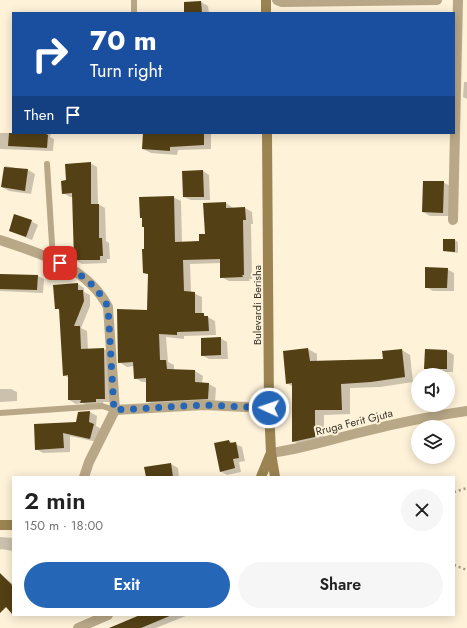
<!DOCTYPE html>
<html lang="en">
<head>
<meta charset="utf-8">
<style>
	:root { --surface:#fff; --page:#f6f6f6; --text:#222; --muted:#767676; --accent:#2666b7 }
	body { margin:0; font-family:Jost,sans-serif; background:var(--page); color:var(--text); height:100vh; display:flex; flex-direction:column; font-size:15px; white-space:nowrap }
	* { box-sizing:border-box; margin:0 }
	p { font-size:13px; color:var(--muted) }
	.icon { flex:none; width:22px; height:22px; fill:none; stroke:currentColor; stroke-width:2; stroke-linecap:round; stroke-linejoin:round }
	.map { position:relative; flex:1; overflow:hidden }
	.details { position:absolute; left:12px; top:476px; width:443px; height:140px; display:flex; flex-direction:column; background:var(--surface); border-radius:0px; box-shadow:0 2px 10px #0003 }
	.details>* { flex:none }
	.guide { position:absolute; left:12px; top:12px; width:443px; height:122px; border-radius:0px; box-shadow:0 2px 10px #0003; background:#1a4fa0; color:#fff; overflow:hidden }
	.controls { position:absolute; left:411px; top:368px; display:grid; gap:8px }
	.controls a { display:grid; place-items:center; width:44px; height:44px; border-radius:50%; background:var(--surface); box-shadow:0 2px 10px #0003; font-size:20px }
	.pin { position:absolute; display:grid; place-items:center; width:34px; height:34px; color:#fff; margin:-17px; border-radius:8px; box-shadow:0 2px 6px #0006 }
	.me { position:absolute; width:44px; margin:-22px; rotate:273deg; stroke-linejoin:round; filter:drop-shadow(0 0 3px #0008) }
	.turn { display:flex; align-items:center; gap:14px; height:84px; padding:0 12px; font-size:18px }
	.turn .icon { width:52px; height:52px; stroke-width:2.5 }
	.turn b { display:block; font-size:28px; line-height:34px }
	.then { display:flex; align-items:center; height:38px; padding:0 12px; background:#0003; gap:8px; font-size:15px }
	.round { display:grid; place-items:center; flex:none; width:42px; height:42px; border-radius:21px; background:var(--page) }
	.summary { display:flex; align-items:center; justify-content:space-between; height:68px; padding:0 12px }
	h1 { font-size:24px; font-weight:600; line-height:30px }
	.primary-button { display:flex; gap:8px; margin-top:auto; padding:8px 12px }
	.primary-button a { flex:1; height:46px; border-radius:24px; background:var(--accent); color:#fff; font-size:16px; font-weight:600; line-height:46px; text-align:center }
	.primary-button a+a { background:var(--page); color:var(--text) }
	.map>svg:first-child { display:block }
</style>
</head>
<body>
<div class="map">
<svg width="467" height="628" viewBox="0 0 467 628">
	<rect width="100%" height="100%" fill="#fef2d9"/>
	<path fill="#0003" d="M201,2L208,6L209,13H185Z
		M464,82H467V99L463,97Z
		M0,133H51L50,137L54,139L53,151L0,149Z
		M143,133H211V149L178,150L177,155L151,153L143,149Z
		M90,163L97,167L98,204L105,208L106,241L109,243L110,259H107V263L82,264L75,260L73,197H70L63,193Z
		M5,166L28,170L35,174L31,194L9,191L2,187Z
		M203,171L209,175L210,200H191L184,197Z
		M443,182L450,186L449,216H430L423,212Z
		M173,197L181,201L182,243L200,242L226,203L233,208H245L252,212L253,224H251L252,279H249L250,281H229L221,277V263L190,264L191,292L202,297V314L215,321L216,335L184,336V339L166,337L168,362L174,365V370L195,371L203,376L202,383L209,384L216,388L215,402L154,405L147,401V382H142L135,378L134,366L127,367L119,362L148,311L149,275L144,272L145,250Z
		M31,221L38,225L32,240L10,231Z
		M455,240L458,242V253L444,251Z
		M447,269L454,273V291H433L426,287Z
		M0,275L38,276L44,279L43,293L0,291Z
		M78,284L84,288V292L90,295V306L81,328L87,331L88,350L104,349L111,353V402H103V405L88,406L83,403L76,404L69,400V378L64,375L60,310L56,308Z
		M220,338L227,342L228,359H209L202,355Z
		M308,349L317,354V362L384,360L402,350L410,355L413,382L380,387L350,388V414L324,415V442L302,446L293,441V387L287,383Z
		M447,351L454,355L453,372H432L425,368Z
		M0,389H11L17,392V401L0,402Z
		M90,412L97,416L96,426L100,428L97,442L70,436V452L43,453L36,449L76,423L79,413Z
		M229,441L242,447L245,461L239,462L241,472L227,475L220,471Z
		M171,464L178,468L179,477H147Z
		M0,537L13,538V551L1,549L0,550Z
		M1,575L13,584V613L0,601Z
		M142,615H188L156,628H123Z"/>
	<path fill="#534015" d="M201,1L202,13H184V2Z
		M9,133H44L48,135L47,148L8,146Z
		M143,133H204V145L170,147V151L142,149Z
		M91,162V204H99V238H102L103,256H100V260H74L72,193L62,194L61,181L66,180L65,164Z
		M4,167L28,169L25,191L1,187Z
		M203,170L204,197H183L182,171Z
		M423,181H444L443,213L422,212Z
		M174,196L175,242L199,241V234H205L203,203L226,202V208L245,207L246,220H243L244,275H242L243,277L220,278V259L183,260L184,291L195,292V313H204V316H208L209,331L177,332V335L159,334L160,360H166L167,369L195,370V382L209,383L208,399L146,402V378L134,379L133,362L118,363L117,309L147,310L148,274L143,273L142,249H144V227H142V218H140L139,197Z
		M14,214L32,220L26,237L9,231Z
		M443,239H455V252L443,251Z
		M425,267L448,268L447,288H425Z
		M0,274L38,275L37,290L0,289Z
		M78,283V290H83L84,301L74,326H80L81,349L104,348L105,399H96V402L80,403L81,400H68V375L63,376L59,309H55L53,285Z
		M221,337V355L201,356V338Z
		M308,348L310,361L383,359L382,351L402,349L405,377L371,382L341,384L342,410H315V437L292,442V383L286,384L283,351Z
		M425,349L447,350V369H424Z
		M90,411L89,422L94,424L90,439L63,433L64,448L35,450L34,424L76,422L78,412Z
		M229,440L230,443L236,442L239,458L233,459L235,468L220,472L214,443Z
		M171,463L173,477H146L144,467Z
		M0,573L13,586V615L6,607L0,613Z
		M140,615H172L141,628H109Z"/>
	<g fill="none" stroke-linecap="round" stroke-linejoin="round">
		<path stroke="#a39a88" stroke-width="2.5" stroke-dasharray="2 3" stroke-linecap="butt" d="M454,492L467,488
			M454,565L467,570"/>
		<path stroke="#b9a888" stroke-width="6" d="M134,0V13
			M47,164L53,260
			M0,413L102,406L115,410"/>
		<path stroke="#b9a888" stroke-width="10" d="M277,0L282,2L437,0
			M453,220L458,0
			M0,240C41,254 87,266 108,307L115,410
			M84,477L89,462L115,410L204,405L269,408"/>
		<path stroke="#b9a888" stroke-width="10" d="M271,453C302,449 332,439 362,432C397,423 432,416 467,411
			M78,628L108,615"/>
		<path stroke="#9c8452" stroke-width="10" d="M266,0V13
			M267,133L269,408L271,453L275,477
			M261,477L270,455
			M0,525H13"/>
	</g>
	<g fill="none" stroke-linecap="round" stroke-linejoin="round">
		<path stroke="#2666b7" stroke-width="7" stroke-dasharray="0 12.6" d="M60,263C81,273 97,286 108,307L114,410L204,405L269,408"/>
	</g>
	<g text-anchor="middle" stroke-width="4" stroke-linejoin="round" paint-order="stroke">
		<g font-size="11" fill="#3a352b" stroke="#fef2d9">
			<text transform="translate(257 305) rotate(-90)" y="4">Bulevardi Berisha</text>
			<text transform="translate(354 422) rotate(-14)" y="4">Rruga Ferit Gjuta</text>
		</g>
	</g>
</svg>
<div class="controls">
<a><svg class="icon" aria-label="sound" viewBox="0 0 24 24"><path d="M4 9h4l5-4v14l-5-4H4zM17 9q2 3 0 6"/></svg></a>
<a><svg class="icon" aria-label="layers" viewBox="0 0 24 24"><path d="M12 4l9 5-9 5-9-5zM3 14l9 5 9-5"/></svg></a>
</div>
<div class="pin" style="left:60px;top:263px;background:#d93025"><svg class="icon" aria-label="arrive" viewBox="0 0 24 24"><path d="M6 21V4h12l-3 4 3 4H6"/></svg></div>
<svg class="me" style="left:269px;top:408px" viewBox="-20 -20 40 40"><circle r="17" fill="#2666b7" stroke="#fff" stroke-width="3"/><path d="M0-11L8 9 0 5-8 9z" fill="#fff"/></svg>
<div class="guide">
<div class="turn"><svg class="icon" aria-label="right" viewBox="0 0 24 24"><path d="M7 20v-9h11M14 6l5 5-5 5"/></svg><div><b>70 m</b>Turn right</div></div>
<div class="then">Then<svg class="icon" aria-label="arrive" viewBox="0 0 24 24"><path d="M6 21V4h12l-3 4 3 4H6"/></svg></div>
</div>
<section class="details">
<div class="summary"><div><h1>2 min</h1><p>150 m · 18:00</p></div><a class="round"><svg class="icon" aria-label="close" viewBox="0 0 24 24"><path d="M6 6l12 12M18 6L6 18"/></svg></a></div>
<div class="primary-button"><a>Exit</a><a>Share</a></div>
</section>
</div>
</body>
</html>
